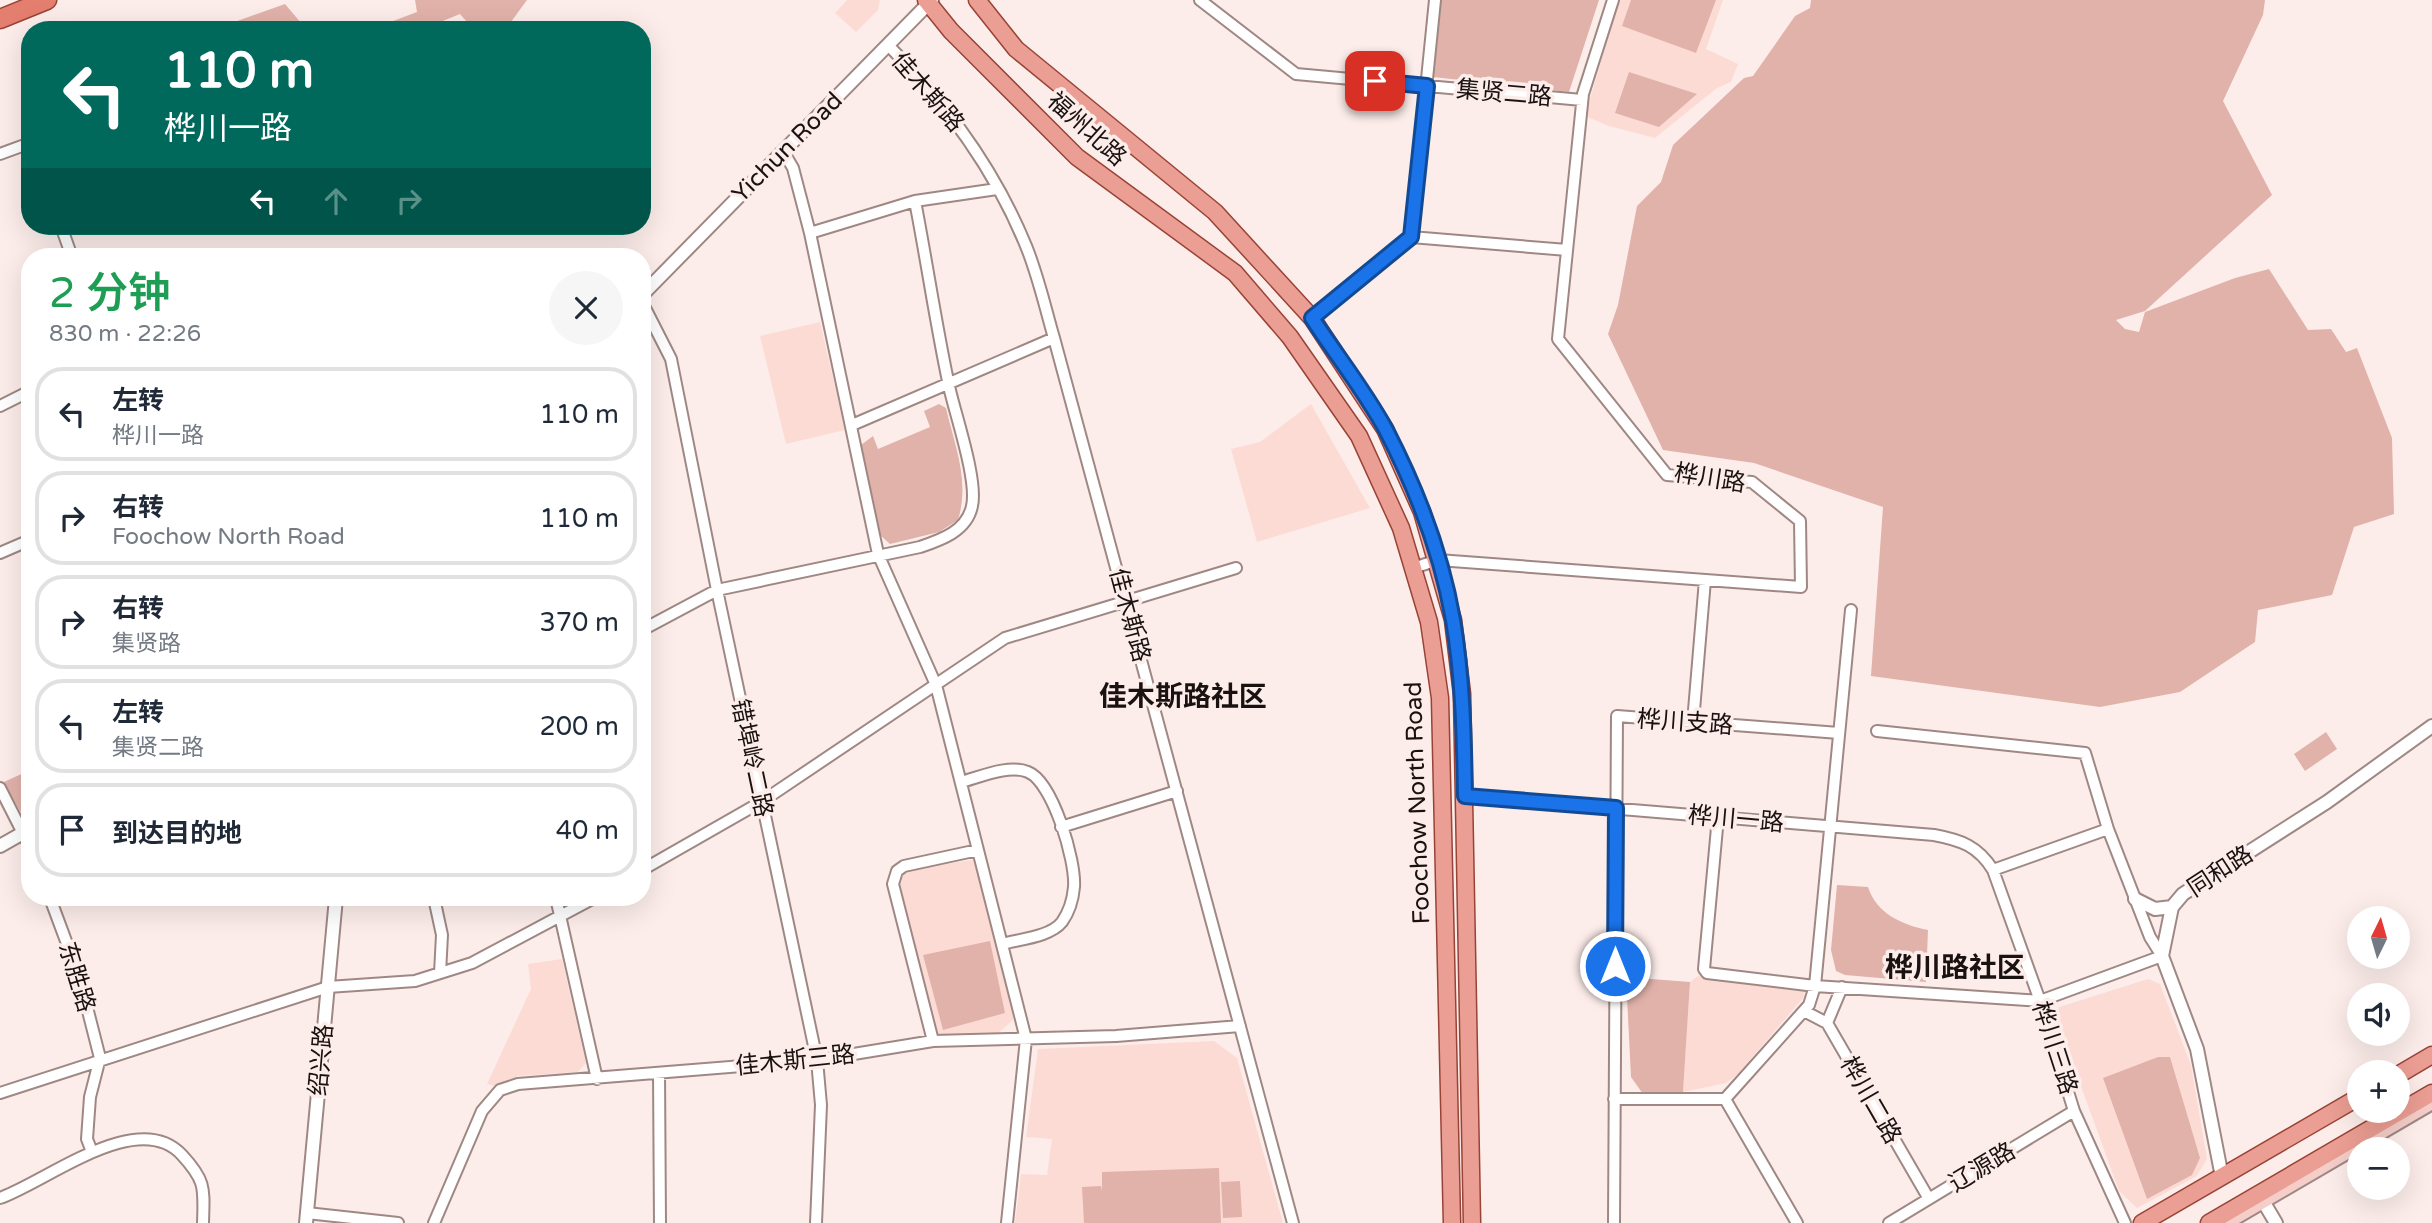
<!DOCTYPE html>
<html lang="zh">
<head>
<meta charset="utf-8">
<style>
	:root { --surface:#fff; --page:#f6f6f7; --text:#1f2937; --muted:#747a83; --line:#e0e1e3 }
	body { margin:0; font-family:"Varela Round","Noto Sans SC",sans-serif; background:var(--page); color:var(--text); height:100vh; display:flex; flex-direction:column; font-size:26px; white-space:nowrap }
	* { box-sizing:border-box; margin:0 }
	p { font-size:23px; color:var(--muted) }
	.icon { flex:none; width:38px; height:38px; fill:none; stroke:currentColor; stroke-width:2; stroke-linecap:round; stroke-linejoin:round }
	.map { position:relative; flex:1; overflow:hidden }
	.sheet { position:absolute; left:21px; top:248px; width:630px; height:658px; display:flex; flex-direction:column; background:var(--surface); border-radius:28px; box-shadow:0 7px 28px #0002 }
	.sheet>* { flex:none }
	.banner { position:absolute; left:21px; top:21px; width:630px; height:214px; border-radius:28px; box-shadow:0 7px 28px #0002; background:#00695c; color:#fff; overflow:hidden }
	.needle { width:46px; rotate:5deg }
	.tools { position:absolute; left:2347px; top:906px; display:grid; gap:14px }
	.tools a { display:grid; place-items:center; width:63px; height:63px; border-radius:50%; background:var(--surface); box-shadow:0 7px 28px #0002; font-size:35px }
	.pin { position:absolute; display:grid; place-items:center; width:60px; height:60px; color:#fff; margin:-30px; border-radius:14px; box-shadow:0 4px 10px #0006 }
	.me { position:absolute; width:77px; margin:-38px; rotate:0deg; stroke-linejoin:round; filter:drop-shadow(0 0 5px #0008) }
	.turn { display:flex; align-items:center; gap:24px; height:147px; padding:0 28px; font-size:32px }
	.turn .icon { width:91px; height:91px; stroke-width:2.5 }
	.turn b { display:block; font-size:49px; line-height:60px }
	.lanes { display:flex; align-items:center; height:66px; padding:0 28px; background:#0003; justify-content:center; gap:35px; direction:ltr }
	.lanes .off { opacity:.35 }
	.round { display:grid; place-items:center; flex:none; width:74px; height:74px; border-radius:37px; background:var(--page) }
	.headline { display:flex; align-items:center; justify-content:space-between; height:119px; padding:0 28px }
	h1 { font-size:42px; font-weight:600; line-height:52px; color:#1e9e55 }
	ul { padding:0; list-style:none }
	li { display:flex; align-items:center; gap:21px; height:94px; margin:0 14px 10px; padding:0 14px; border:4px solid var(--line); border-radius:28px }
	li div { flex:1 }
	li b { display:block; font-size:26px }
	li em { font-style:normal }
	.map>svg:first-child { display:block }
</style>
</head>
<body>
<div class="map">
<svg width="2432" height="1223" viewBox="0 0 2432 1223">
	<rect width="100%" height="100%" fill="#fcedea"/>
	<path fill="#fddbd5" d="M847,0H880L878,10L856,32L835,13Z
		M1619,0H1723L1706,49L1738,64L1731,82L1717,88L1655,138L1609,126L1585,116Z
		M820,322L845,430L786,444L760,336Z
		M1311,404L1370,508L1257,542L1231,449L1260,442Z
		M978,859L1015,1008L1013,1020L997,1034H938L900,886L903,875L913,869Z
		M562,959L586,1063L578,1072L518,1076L494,1086L487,1084L531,989L528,964Z
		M1698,976L1805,987L1804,997L1738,1074L1726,1083L1683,1092L1690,982Z
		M2148,979L2160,984L2191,1065L2207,1159L2197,1176L2137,1208L2119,1191L2053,1009Z
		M1214,1041L1237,1058L1283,1223H1015L1021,1174L1047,1175L1052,1139L1026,1137L1038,1049Z"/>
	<path fill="#e1b2aa" d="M415,0H527L505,30H474L460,14L423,29L406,25L400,30H369L417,12Z
		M1440,0H1599L1569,92L1433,77Z
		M1631,0H1716L1696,53L1622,26Z
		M1811,0H2265L2263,15L2223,101L2272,195L2145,311L2116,320L2125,329L2139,332L2145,312L2235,278L2269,269L2308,330L2331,329L2346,352L2357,348L2392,438L2394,514L2354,527L2332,595L2258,610L2255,642L2180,692L2100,707L1871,676L1883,507L1754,463L1663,450L1608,334L1618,305L1637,206L1661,182L1673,145L1744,78L1753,76L1795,16L1810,8Z
		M285,4L307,30H215V29Z
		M1629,72L1697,94L1659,127L1615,113Z
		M939,404L946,408C955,447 970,481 958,520L939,532L890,544L880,535L861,445L873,436L878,449L930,427L924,411Z
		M2326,732L2337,749L2305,771L2294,754Z
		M30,770V818L25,820L4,782Z
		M1837,885L1868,887C1876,913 1902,925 1928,930L1926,982L1845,975L1836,971L1831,950Z
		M990,941L1005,1013L943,1030L923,955Z
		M1626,977L1690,982L1683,1092L1643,1094L1631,1077Z
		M2158,1057H2170L2200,1158L2192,1175L2147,1199L2103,1078Z
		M1219,1168L1221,1223H1084L1082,1187L1101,1186L1102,1191V1172Z
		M1240,1181L1242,1217L1223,1218L1221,1182Z"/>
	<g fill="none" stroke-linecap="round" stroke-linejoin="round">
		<defs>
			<path id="minor" d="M1200,0L1296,74L1582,100
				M888,45C946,103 995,170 1026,246C1038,275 1045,307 1054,338L1293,1223
				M783,151L793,168L810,233L878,554L936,685L1026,1039L1007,1223
				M0,154L30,143
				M61,226L72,257
				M810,233L915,201L997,189
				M1411,237L1567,250
				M642,302L671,359L717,590L817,1060L821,1105L816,1223
				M1312,318L1411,237L1435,0
				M0,406L30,391
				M852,425L1054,338
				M0,553L30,540
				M1413,568L1438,560L1801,587L1800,521L1752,482L1667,475L1558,339L1583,94L1613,0
				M642,630L717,590L920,547C941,540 967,531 972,506C978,480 955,414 949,386C936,325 927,263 915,201
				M1693,722L1705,580
				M1877,731L2085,753L2108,829
				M961,782C980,777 1009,764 1028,772C1053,782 1076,861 1074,887C1073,899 1069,912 1062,922C1050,937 1020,939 1002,944
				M0,788L30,847
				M1465,796L1934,835C1961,840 1978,846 1993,870L2040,1001L2074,1111L2125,1223
				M1718,817L1704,969L1707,973L1815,986L2040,1001L2162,956L2150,937L2108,829L1993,870
				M1061,827L1177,791
				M642,870L761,802L1005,638L1236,568
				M50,898L79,976L100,1058L90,1097L87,1139L92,1152
				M434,898L442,935L440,973
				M556,898L597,1079
				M1804,1011L1827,1023L1929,1199
				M1827,1023L1842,987
				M933,1041L893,884L897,871L904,866L978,850
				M659,1073L660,1223
				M0,1093L328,987L415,981L472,963L594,898
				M1614,1099H1725L1809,1005L1815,986L1851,610
				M1725,1099L1797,1223
				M0,1198C46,1182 138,1107 182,1155C206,1181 204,1188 203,1223
				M307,1213L398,1223
				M434,1223L482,1111L500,1090L518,1084L817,1060L933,1041L1116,1036L1240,1026
				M1614,1223L1617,716L1839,733
				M1889,1223L2074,1111"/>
			<path id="tertiary" d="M642,295L932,0
				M0,846L30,829
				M2135,899L2155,909L2172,907
				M2222,1177L2197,1049L2162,956L2172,907L2183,894L2327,802L2432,726
				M2263,1201L2276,1223
				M306,1223L336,898"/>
			<path id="secondary" d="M2225,1223L2432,1102"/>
			<path id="primary" d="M926,0L951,31L1077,157L1235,273L1290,337L1359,436L1401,528L1429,622L1440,698L1452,1223
				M977,0L1016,49L1215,212L1312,318L1385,429L1422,512L1453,620L1462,694L1472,1223
				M2398,1075L2432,1055
				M2142,1223L2359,1097
				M2209,1223L2432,1093"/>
			<path id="trunk" d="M0,19L47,0"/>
		</defs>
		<use href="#minor" stroke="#9f8884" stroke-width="14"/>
		<use href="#tertiary" stroke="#9f8884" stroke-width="16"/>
		<use href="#secondary" stroke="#9f8884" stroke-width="18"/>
		<use href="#primary" stroke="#994336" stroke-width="19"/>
		<use href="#trunk" stroke="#994336" stroke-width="21"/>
		<use href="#minor" stroke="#fff" stroke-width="10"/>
		<use href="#tertiary" stroke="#fff" stroke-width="12"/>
		<use href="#secondary" stroke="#f5cec9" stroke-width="14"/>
		<use href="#primary" stroke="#eb9e93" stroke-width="16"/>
		<use href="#trunk" stroke="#e47e6f" stroke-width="18"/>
	</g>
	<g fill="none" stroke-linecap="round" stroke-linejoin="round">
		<defs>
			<path id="route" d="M1375,81L1427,86L1411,237L1312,318C1336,355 1365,391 1386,430C1416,488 1442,556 1453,620C1463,678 1464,738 1465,796L1616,808L1615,966"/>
		</defs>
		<use href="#route" stroke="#114b97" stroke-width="18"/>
		<use href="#route" stroke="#1a73e8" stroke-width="12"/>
	</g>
	<g text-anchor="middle" stroke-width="7" stroke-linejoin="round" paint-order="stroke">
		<g font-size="24" fill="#1a1210" stroke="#fcedea">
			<text transform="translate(928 92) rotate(49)" y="8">佳木斯路</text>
			<text transform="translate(1504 93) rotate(5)" y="8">集贤二路</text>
			<text transform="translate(1087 129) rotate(42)" y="8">福州北路</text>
			<text transform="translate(787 147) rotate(-45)" y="8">Yichun Road</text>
			<text transform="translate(1710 478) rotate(9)" y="8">桦川路</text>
			<text transform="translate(1130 615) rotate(75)" y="8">佳木斯路</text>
			<text transform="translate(1685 722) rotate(4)" y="8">桦川支路</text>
			<text transform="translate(752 758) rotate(78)" y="8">错埠岭二路</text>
			<text transform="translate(1417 803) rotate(-92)" y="8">Foochow North Road</text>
			<text transform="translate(1736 819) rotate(5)" y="8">桦川一路</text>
			<text transform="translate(2220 871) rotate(-33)" y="8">同和路</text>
			<text transform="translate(77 977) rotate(73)" y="8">东胜路</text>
			<text transform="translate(2055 1048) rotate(72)" y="8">桦川三路</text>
			<text transform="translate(321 1060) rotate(-85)" y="8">绍兴路</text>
			<text transform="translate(795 1060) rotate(-6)" y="8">佳木斯三路</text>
			<text transform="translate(1871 1100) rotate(60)" y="8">桦川二路</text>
			<text transform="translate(1982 1167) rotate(-31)" y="8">辽源路</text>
		</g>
		<g font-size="28" font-weight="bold" fill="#1a1210" stroke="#fcedea">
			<text x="1183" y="706">佳木斯路社区</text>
			<text x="1955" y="977">桦川路社区</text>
		</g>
	</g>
</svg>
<div class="tools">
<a><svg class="needle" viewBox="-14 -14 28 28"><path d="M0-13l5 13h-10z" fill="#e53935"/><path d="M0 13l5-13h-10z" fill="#747a83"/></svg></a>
<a><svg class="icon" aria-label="sound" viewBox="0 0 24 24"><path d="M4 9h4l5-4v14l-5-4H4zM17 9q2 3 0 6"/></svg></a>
<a>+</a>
<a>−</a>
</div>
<div class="pin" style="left:1375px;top:81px;background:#d93025"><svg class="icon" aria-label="arrive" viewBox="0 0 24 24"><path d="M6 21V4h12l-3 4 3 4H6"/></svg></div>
<svg class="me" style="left:1615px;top:966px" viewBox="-20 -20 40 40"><circle r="17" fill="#1a73e8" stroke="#fff" stroke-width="3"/><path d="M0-11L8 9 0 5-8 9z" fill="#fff"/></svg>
<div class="banner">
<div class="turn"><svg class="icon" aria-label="left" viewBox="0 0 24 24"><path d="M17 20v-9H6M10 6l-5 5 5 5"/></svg><div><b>110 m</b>桦川一路</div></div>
<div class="lanes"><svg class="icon" aria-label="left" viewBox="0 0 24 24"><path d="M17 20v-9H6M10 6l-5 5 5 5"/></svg><svg class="icon off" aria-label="ahead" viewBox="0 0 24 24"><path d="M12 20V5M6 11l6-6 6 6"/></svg><svg class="icon off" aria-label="right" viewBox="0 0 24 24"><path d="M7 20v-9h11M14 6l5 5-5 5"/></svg></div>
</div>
<section class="sheet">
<div class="headline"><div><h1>2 分钟</h1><p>830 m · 22:26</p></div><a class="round"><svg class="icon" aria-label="close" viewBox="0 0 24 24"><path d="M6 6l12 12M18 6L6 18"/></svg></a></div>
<ul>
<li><svg class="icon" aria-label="left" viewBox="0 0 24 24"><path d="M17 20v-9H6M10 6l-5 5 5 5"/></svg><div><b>左转</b><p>桦川一路</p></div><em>110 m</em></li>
<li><svg class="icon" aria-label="right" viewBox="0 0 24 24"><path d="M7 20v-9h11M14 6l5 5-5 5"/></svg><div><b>右转</b><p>Foochow North Road</p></div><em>110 m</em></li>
<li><svg class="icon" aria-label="right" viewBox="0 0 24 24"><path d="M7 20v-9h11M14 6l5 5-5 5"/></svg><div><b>右转</b><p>集贤路</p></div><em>370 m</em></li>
<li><svg class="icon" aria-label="left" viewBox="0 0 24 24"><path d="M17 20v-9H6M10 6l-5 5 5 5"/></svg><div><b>左转</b><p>集贤二路</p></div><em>200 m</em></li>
<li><svg class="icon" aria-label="arrive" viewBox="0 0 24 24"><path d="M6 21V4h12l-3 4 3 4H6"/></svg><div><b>到达目的地</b></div><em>40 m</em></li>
</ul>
</section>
</div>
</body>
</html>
